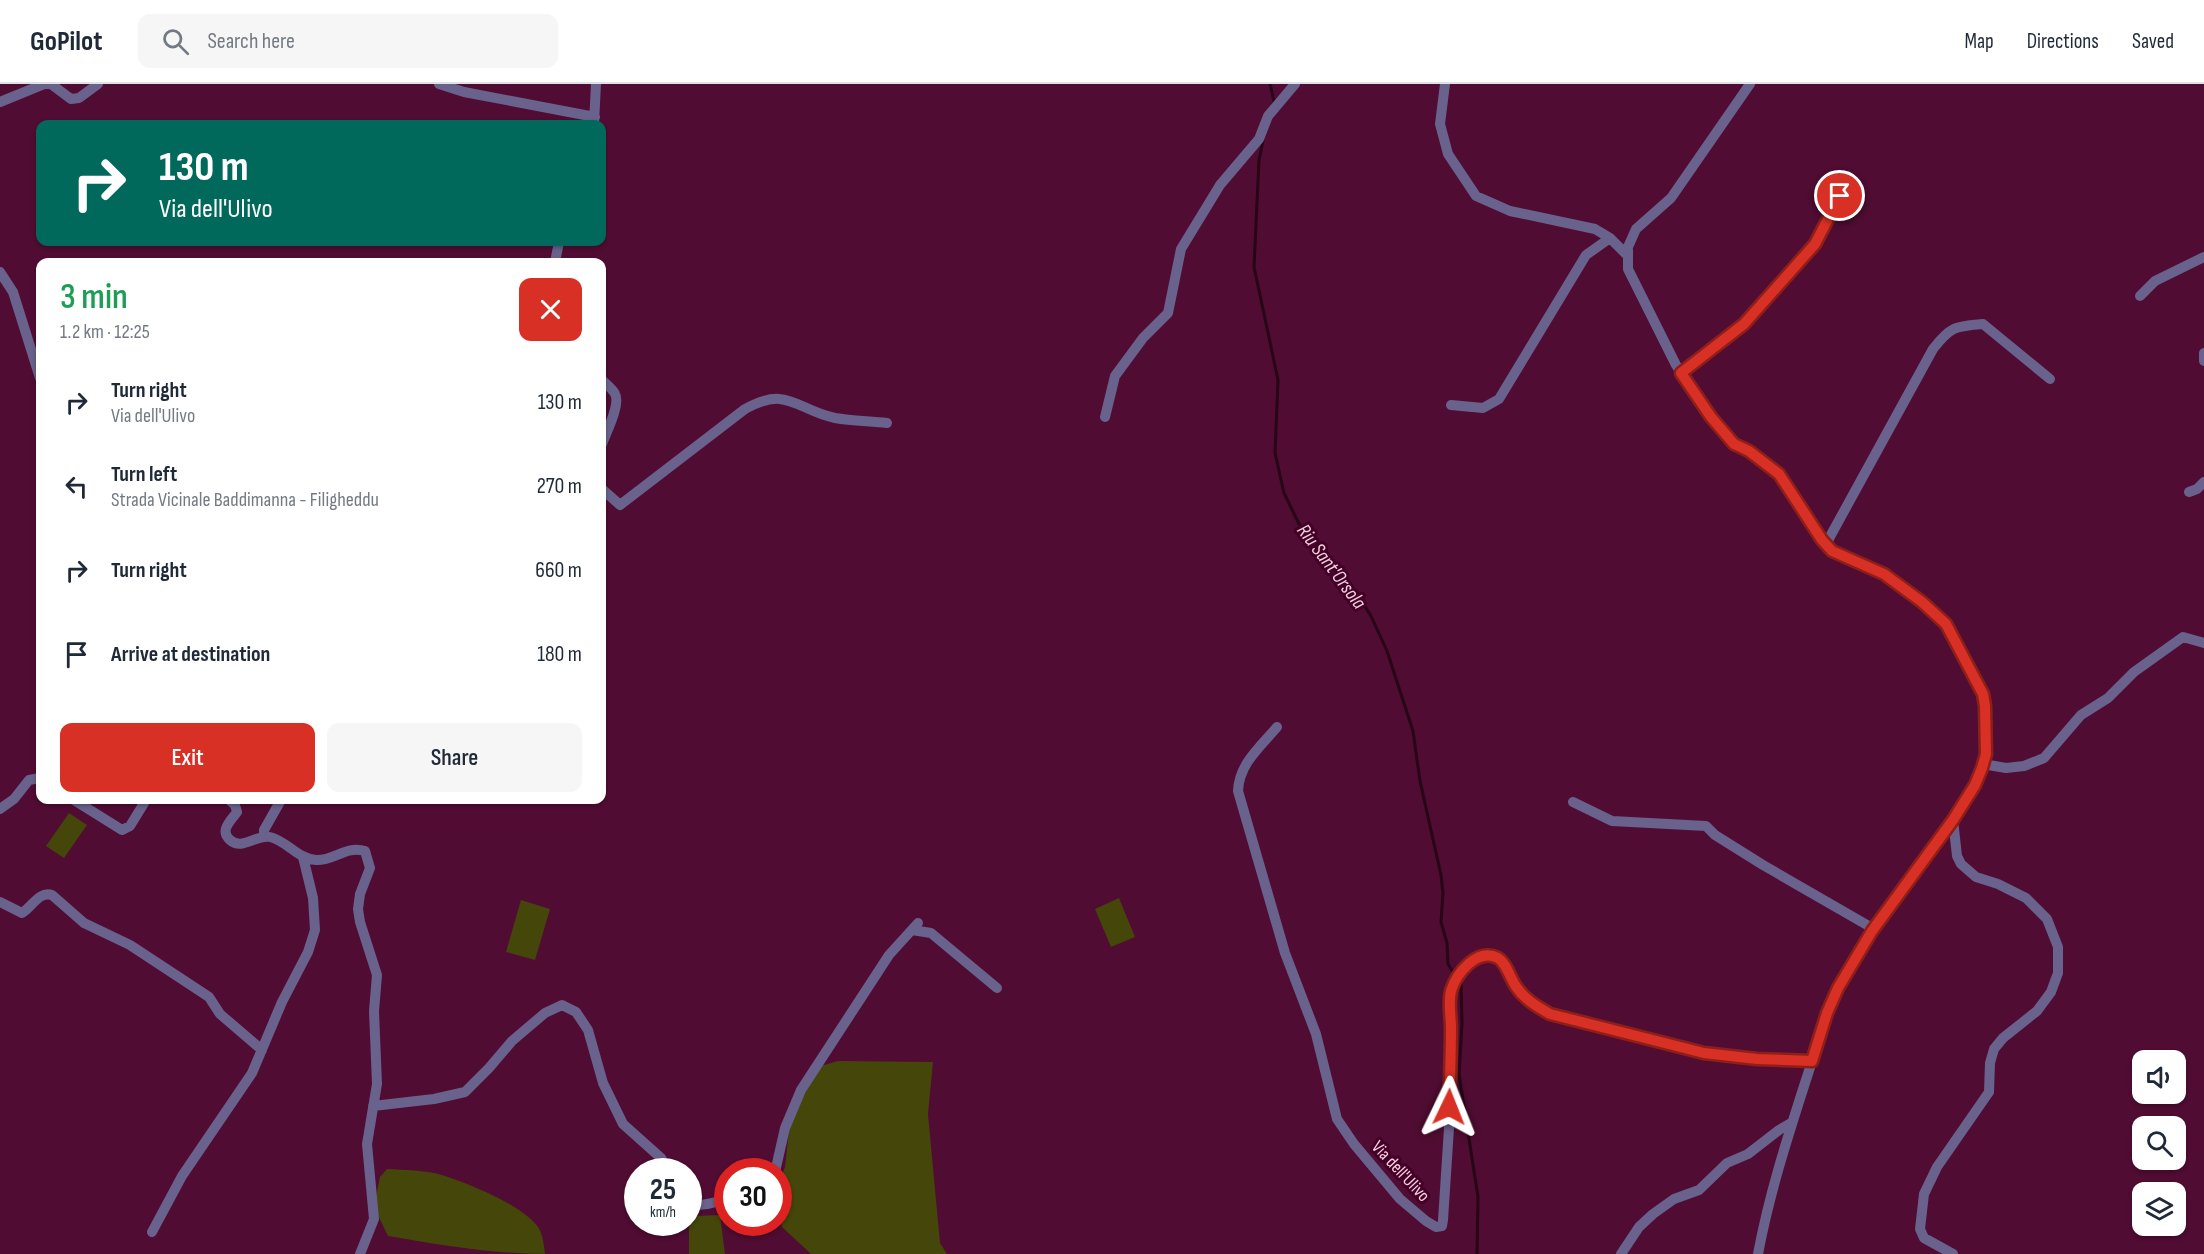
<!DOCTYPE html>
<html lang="en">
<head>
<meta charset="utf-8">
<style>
	:root { --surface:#fff; --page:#f6f6f7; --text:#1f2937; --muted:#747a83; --line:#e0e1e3; --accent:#d93025 }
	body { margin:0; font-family:"Sofia Sans Condensed",sans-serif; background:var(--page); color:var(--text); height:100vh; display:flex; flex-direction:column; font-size:22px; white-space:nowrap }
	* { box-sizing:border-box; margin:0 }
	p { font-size:20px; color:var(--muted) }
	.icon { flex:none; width:33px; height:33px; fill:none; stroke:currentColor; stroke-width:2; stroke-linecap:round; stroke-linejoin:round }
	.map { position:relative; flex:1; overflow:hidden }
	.drawer { position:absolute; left:36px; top:174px; width:570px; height:546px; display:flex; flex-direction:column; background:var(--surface); border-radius:12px; box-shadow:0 2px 4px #0004 }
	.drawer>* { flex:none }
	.hud { position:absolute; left:36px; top:36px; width:570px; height:126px; border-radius:12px; box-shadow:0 2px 4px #0004; background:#00695c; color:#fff; overflow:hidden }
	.tools { position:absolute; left:2132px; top:966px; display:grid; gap:12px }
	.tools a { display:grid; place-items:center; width:54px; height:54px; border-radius:12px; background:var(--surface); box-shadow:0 2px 4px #0004; font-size:30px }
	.speed { position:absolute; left:624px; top:1074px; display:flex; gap:12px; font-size:30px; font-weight:700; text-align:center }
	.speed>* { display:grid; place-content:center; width:78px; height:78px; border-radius:50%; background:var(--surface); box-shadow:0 2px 4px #0004; line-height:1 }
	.speed small { font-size:15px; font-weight:400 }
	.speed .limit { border:9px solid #d22; background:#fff; color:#111 }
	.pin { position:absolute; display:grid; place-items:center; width:51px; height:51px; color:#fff; margin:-26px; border:3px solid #fff; border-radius:50%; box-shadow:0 2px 6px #0007 }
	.me { position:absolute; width:66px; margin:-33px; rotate:2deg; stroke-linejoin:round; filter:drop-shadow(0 0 4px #0008) }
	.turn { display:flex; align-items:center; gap:21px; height:126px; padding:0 24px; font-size:27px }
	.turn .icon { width:78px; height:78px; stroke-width:2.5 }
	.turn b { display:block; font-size:42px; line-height:51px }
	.round { display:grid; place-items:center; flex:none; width:63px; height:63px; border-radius:12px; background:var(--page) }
	.headline { display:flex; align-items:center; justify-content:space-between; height:102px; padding:0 24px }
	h1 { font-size:36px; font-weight:600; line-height:45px; color:#1e9e55 }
	.primary-button { display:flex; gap:12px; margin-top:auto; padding:12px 24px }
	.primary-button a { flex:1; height:69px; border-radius:12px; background:var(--accent); color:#fff; font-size:24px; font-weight:600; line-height:69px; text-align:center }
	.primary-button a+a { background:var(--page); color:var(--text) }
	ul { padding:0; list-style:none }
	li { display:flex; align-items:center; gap:18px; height:84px; padding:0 24px }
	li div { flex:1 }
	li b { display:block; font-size:22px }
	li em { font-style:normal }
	header { display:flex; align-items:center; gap:36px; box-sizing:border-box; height:84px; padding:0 30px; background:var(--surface); border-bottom:2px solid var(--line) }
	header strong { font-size:28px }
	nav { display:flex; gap:33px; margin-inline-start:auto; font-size:21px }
	.search { width:420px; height:54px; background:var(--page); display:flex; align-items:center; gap:15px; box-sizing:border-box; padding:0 21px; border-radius:12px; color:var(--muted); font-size:22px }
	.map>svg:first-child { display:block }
</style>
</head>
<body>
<header>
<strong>GoPilot</strong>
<div class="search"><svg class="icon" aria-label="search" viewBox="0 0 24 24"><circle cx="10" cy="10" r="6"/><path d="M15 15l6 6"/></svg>Search here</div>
<nav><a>Map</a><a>Directions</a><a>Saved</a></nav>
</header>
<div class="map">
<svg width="2204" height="1170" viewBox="0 0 2204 1170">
	<rect width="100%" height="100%" fill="#500c32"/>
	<path fill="#44460a" d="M69,729L87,741L64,774L46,762Z
		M1119,814L1135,853L1111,863L1095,825Z
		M521,816L550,825L535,876L506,868Z
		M838,977L933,978L928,1030L940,1159L947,1170H811L782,1143L779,1133V1098L785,1083L791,1029L817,983Z
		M387,1085C405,1086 424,1086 442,1091C467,1099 523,1121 538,1143C543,1151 544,1161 545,1170C493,1170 441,1161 388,1152L374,1123L380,1093Z
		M720,1131L725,1170H689V1137L695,1132Z"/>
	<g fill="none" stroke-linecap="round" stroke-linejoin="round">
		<path stroke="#260617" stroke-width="3" d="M1270,0L1274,17
			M1263,57L1259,76L1254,183L1278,296L1275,369L1284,409L1299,440L1320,467L1356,508L1371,532L1387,567L1413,647L1420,697L1441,791L1443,809L1441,838L1447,859L1448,880L1453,888
			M1461,899L1462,940L1459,990L1478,1113L1477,1170"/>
		<path stroke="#69628d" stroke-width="10" d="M439,0L464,8L595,33
			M1445,0L1440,40L1448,70L1476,112L1510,127L1595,145L1610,154L1627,171
			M1750,0L1671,114L1636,145L1628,163V185L1676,281L1711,333L1734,360L1749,367L1779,390L1822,455L1832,467L1884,490L1922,518L1946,540L1983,610C1987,632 1989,662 1983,683C1975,710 1954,735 1938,757C1904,805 1866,851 1838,904C1823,934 1816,967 1805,999C1787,1055 1769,1111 1758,1170
			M0,18L44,0H51L71,15L79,14L98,0
			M594,39L596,0
			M555,178L559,158
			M0,188L13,208L40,294
			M2140,212L2155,197L2204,173
			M2204,269V277
			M1681,289L1744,240L1815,160L1840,112L1846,107
			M602,296C606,300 613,305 615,310C621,320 606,349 602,360
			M1451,321L1483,324L1499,315L1586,171L1610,154
			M1105,333L1115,292L1143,254L1168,229L1181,165L1220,101L1259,55L1268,32L1295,0
			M602,405L620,421L745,325C788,301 796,326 835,334C852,337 870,337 887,339
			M2189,408L2197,405L2204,398
			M1826,460L1933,265C1950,243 1955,242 1983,240L2050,295
			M1277,643C1260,663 1239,680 1238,707L1285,869L1316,950L1337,1035L1354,1060L1400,1115L1426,1137L1436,1143L1442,1142L1443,1136L1449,1044L1451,962L1450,918L1451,906L1472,876L1485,872L1501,876C1509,891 1518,910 1532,920C1554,936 1581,937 1606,943C1638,951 1670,962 1703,969C1739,975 1776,976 1812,977
			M1983,680L2006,684L2024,682L2044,674L2081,631L2108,614L2134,588L2183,553L2204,559
			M74,716L122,746L130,742L146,716
			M229,716L235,721L237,728C231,737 219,746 230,756C242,767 257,750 270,753C287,757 298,775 316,776C334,777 346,761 365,767L370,784L360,810L358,825L360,838L377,891L374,927L377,1000L367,1060L374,1135L360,1170
			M1573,718L1612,737L1706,742L1715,751L1763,781L1874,845
			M0,725L14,715L29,696L40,694
			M264,753V746L281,716
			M0,818L22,829C32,823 39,807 52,811L84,839L130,861L209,913L220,930L262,966
			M912,846L931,849L997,904
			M373,1022L434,1015L465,1008L489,984L512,957L545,929L562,921L576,928L588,946L603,999L623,1040L661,1074L669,1088
			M775,1088L785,1044L801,1006L889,871L918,839
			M688,1120C701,1123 715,1118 728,1115
			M152,1148L182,1092L252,989L282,918L308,868L315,846L313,814L303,773
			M1621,1170L1639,1143L1653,1130L1674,1115L1699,1106L1727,1079L1748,1070L1779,1046L1791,1039
			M1953,1170L1924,1154L1920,1145L1924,1110L1937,1083L1989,1008L1990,979L1994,965L2003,954L2037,927L2051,908L2058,889V863L2047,835L2026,814L1998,800L1976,793L1961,780L1957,772L1953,736"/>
	</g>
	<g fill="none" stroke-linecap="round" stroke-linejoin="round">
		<defs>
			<path id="route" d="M1449,1023C1450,997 1451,971 1451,944C1451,932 1448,919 1451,907C1456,890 1477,863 1498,874C1506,879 1510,893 1515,901C1524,915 1536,922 1550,930L1704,969L1757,975L1812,977L1827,929L1838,904L1872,847L1953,736L1975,701L1982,684L1986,670L1985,622L1983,610L1946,540L1922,518L1884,490L1832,467L1822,456L1779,390L1749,367L1734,360L1711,333L1681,289L1744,240L1815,160L1840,112"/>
		</defs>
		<use href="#route" stroke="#8d1f18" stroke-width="15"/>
		<use href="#route" stroke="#d93025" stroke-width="10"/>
	</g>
	<g text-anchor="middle" stroke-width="6" stroke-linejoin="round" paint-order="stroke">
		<g font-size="18" fill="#f8cedf" stroke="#440028">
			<text transform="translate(1401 1087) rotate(47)" y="6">Via dell'Ulivo</text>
		</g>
		<g font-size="20" font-style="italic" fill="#f0d2de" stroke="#440028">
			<text transform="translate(1332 482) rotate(53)" y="7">Riu Sant'Orsola</text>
		</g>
	</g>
</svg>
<div class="tools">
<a><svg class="icon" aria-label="sound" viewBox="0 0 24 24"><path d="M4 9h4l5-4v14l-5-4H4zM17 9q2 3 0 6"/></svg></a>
<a><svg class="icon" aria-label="search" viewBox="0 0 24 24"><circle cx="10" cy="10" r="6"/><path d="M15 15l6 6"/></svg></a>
<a><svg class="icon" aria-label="layers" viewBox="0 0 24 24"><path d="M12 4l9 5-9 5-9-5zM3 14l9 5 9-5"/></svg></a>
</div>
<div class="speed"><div>25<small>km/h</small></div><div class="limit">30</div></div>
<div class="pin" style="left:1840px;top:112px;background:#d93025"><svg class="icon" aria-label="arrive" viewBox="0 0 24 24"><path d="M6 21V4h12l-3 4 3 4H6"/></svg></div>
<svg class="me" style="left:1449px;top:1023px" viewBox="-20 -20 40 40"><path d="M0-17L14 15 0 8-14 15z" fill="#d93025" stroke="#fff" stroke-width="4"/></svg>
<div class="hud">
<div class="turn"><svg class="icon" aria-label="right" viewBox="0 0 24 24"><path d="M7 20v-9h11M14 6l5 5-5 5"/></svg><div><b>130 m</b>Via dell'Ulivo</div></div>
</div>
<section class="drawer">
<div class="headline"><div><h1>3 min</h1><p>1.2 km · 12:25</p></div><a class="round" style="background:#d93025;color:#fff"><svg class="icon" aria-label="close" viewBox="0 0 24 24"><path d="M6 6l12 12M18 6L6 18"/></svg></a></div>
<ul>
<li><svg class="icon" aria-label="right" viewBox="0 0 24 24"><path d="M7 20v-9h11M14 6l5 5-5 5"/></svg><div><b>Turn right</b><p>Via dell'Ulivo</p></div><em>130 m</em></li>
<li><svg class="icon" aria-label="left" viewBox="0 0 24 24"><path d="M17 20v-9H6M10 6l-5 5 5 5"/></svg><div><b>Turn left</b><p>Strada Vicinale Baddimanna - Filigheddu</p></div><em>270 m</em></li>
<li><svg class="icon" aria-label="right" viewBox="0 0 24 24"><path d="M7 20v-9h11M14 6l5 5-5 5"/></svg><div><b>Turn right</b></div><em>660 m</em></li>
<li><svg class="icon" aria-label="arrive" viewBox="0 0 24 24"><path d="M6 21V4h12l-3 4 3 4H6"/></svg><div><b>Arrive at destination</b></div><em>180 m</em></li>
</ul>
<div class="primary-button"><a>Exit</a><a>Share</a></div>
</section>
</div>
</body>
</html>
